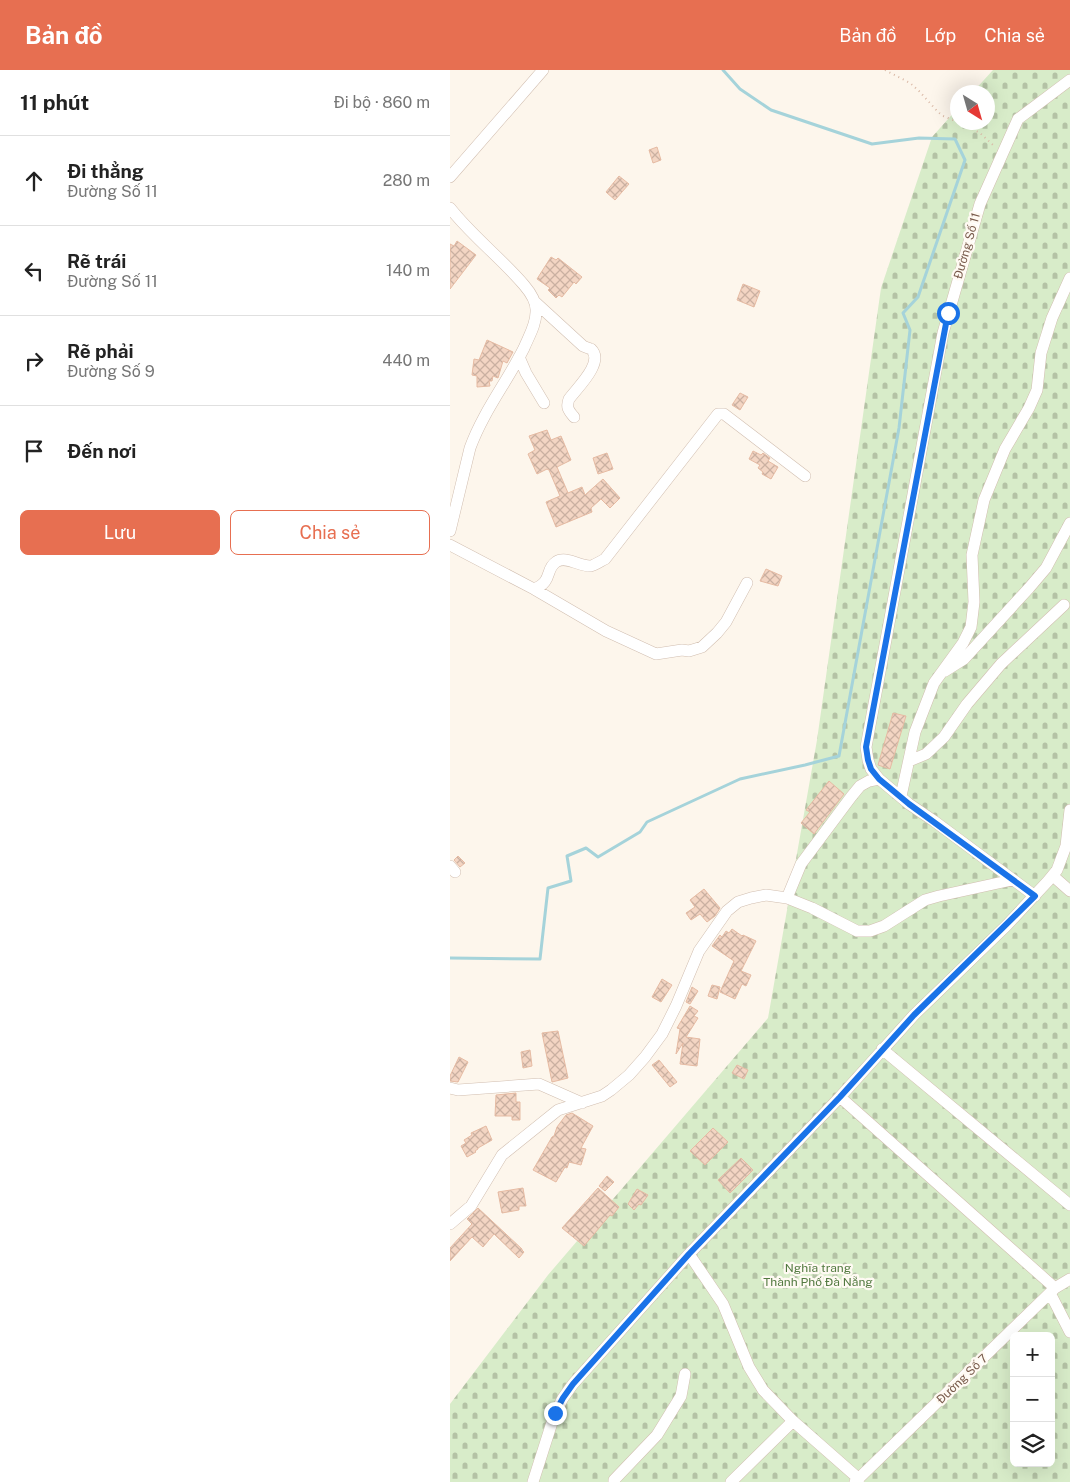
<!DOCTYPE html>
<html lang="vi">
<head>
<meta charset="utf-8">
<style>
  body { margin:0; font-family:"Public Sans",sans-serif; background:#f6f6f6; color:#222 }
  .controls { position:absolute; right:15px; bottom:15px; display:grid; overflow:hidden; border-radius:8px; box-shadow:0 5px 20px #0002 }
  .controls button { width:45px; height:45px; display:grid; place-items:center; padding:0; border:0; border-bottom:1px solid #e0e0e0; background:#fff; color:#222; font:25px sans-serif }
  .compass { position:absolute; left:500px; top:15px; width:45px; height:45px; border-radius:50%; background:#fff; box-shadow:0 5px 20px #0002; rotate:143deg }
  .stop { position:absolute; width:15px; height:15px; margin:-11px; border:4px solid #1a73e8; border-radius:50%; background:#fff }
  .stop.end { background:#1a73e8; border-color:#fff; box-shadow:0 1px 5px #0008 }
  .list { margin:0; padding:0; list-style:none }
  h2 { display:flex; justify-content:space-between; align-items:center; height:65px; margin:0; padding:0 20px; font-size:21px }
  h2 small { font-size:16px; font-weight:400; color:#767676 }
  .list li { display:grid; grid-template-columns:32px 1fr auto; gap:15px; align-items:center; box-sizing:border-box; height:90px; padding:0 20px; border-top:1px solid #e0e0e0 }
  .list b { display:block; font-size:19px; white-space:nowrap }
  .list p { margin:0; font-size:16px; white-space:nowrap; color:#767676 }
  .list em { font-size:16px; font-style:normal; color:#767676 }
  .actions { display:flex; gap:10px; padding:15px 20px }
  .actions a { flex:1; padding:11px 0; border:1px solid #e76f51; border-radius:8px; text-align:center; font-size:18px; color:#e76f51 }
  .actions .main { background:#e76f51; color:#fff }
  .icon { flex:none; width:28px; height:28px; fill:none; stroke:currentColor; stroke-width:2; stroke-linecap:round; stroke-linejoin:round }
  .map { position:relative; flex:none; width:620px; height:1412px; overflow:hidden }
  header { display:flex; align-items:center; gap:30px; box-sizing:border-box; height:70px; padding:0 25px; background:#e76f51; color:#fff }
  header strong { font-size:24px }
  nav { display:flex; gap:28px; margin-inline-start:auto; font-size:18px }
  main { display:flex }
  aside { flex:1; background:#fff }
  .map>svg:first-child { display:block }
  .cemetery { fill:url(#cemetery-stones); fill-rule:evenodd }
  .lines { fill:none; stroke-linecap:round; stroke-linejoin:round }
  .stream { stroke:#a5d3da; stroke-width:3 }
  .building { fill:url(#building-cross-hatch); stroke:#e6bba3 }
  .minor-casing { stroke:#d1beb0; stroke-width:12 }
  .path { stroke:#d9b8a5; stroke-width:2; stroke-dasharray:1 4; stroke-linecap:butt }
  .minor { stroke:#fff; stroke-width:11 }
  .route { stroke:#1a73e8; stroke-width:6 }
  .labels { text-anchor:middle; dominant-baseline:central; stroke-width:4.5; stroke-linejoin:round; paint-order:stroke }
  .street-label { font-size:12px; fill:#7a5c4d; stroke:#fffaf3 }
  .park-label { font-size:12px; fill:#537a41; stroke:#fffaf3 }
</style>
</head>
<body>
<header>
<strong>Bản đồ</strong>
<nav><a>Bản đồ</a><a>Lớp</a><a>Chia sẻ</a></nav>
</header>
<main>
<aside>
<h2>11 phút<small>Đi bộ · 860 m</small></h2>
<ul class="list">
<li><svg class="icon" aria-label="ahead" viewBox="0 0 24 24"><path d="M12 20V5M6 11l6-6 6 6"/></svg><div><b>Đi thẳng</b><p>Đường Số 11</p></div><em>280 m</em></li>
<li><svg class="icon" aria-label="left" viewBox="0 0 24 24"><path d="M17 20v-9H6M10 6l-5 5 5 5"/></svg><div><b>Rẽ trái</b><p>Đường Số 11</p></div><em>140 m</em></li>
<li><svg class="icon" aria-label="right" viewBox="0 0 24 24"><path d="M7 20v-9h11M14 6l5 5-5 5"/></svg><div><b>Rẽ phải</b><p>Đường Số 9</p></div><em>440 m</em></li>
<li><svg class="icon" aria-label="arrive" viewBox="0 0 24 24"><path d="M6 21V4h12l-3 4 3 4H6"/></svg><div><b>Đến nơi</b></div></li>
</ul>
<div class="actions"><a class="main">Lưu</a><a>Chia sẻ</a></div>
</aside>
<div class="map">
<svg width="620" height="1412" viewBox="0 0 620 1412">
  <defs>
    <pattern id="cemetery-stones" width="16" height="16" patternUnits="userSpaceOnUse" patternTransform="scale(1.25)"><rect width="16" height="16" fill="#d8ecc9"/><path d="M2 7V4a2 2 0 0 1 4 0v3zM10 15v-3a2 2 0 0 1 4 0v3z" fill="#b4c2a5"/></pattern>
    <pattern id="building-cross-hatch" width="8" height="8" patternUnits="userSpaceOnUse" patternTransform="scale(1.25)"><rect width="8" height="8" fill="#f3d5c3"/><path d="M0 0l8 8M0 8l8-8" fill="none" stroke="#cab0a1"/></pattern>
  </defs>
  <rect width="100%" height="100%" fill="#fdf6ec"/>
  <path class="cemetery" d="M543 0H620V1412H0V1334L98 1205 318 948 367 670 431 218 482 67 507 39 508 52H538V22H523ZM564 1266H601V1393H564Z"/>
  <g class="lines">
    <path class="stream" d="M0 888 90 889 98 818 121 811 117 786 136 778 148 787 190 762 197 752 290 709 355 695 389 686 449 358 460 260 453 243 468 227 515 90 505 69 469 68 422 74 321 40 290 19 273 0"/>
  </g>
  <path class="building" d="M207 77 211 90 203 93 199 80Z
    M169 106 179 114 165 130 156 122Z
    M7 171 26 185 0 219V174L4 176Z
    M101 187 106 190 108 188 132 207 126 214 124 212 112 227 109 225 106 228 98 220 100 218 87 209Z
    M293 214 310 221 304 237 287 230Z
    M37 270 63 282 57 293 53 291 48 308 43 306 42 311H39L40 316 27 317V306L22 305 24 289 29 290Z
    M290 323 298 327 290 340 282 335Z
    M97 360 101 370 111 366 121 390 107 397 118 423 132 417 135 425 153 409 170 428 160 438 151 429 141 438 142 442 106 457 96 432 110 426 99 400 97 399 87 404 78 384 85 380 79 366Z
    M303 381 311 385 313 383 320 388 318 391 328 397 321 409 312 404 313 402 308 398 310 395 299 389Z
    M157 383 163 399 148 404 143 388Z
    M316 499 332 506 328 516 310 511Z
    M443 643 456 646 440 699 428 695Z
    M379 711 394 724 364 764 351 753 360 742 356 740Z
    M8 786 15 793 10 797 4 790Z
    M254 819 270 838 265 846 257 852 250 844 241 850 236 843 245 837 240 830Z
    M282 859 292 866 293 865 306 871 291 901 301 905 296 916 292 914 285 929 270 922 284 891 262 876 270 865 272 867 276 861 279 863Z
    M212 909 222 915 211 932 202 927Z
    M262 915 270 917 267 929 258 926Z
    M242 917 248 921 240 934 236 932Z
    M240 936 248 941 244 946 248 948 236 967 250 969 247 996 230 994 233 973 226 984 230 959 227 958Z
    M108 961 118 1008 102 1012 92 963Z
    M80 980 82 996 73 998 71 982Z
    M9 987 18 992 8 1012 0 1011V1006Z
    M209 990 227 1012 220 1017 202 995Z
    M287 995 298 1000 294 1009 282 1003Z
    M66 1023V1032H70V1050H62V1046H45L46 1025Z
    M122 1043 143 1056 131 1078 136 1079 131 1095 119 1092 117 1098 115 1097 106 1112 83 1100 102 1067 104 1066 107 1057 116 1045Z
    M36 1056 42 1070 28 1078V1079L25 1081 26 1082 17 1087 11 1076 16 1073 14 1070 22 1065 21 1063Z
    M263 1058 278 1072 255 1095 240 1081Z
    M291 1088 303 1100 280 1123 268 1110Z
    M157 1106 164 1112 155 1121 149 1116Z
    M73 1118 76 1136H69V1140L52 1143 48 1122Z
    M148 1118 169 1137 162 1146 160 1145 134 1176 112 1158Z
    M187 1119 198 1125 191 1135 189 1134 184 1140 178 1134Z
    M28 1138 72 1179V1180L74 1182 69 1188 44 1164 33 1177 22 1167 0 1191V1178L22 1154 17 1149Z"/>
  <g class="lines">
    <g class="minor-casing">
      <path id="minor" d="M0 107 93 0
        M0 138C22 166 51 188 74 215 80 222 87 232 86 242 86 255 79 266 74 278 57 312 33 342 20 378L0 461
        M85 232 133 276C133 276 140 279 141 279 155 292 127 318 119 329 116 337 118 340 124 347
        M69 287 76 303 94 333
        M0 475 84 519 156 561 206 584 232 580 239 581 252 577 267 563 276 552 297 513
        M84 519C103 512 95 499 106 492 116 485 130 497 141 496 145 495 151 491 155 489L268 344H274L355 406
        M495 601 514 589 579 518 596 498 620 453
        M459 691 476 684 494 667 517 634 551 594 614 535
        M451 726 465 662 484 613 513 573 521 557 524 532 522 485 534 430 555 379 579 338 587 320 591 283 602 248 620 208
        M0 796 5 802
        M603 806 620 821
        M585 826 484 751 459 734 429 709 421 699 418 690 416 677 493 263 530 134 568 49 620 10
        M337 828 351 794 401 727 410 716 419 711 429 709
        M432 979 620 1135
        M0 1018 8 1020 89 1014 132 1033
        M390 1027 605 1218
        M0 1154 21 1136 52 1085 108 1040 152 1026 161 1020 179 1005 195 987 212 964 226 936 249 881 277 841 288 832 301 828 316 825 337 828 362 838 407 861H420L434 856 475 830 489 826 562 810
        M239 1184 273 1234 299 1297 313 1320 343 1351 409 1409
        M600 1223 620 1262
        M83 1412 105 1343 113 1328 123 1314 239 1184 390 1027 464 945 557 855 598 811 607 800 616 776 620 740
        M164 1412V1410L207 1365 231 1326 235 1304
        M281 1412 343 1351
        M405 1412 605 1218 620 1209"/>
    </g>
    <path class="path" d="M435 0 460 13 469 21 488 42 493 46 508 52
      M509 52 530 63 543 75"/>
    <use href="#minor" class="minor"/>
  </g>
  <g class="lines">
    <path class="route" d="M105 1343 113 1328 123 1314 239 1184 390 1027 464 945 585 826 459 734 429 709 421 699 418 690 416 677 498 243"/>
  </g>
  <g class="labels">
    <g class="street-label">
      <text transform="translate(517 176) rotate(-74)">Đường Số 11</text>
      <text transform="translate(512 1309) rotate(-44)">Đường Số 7</text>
    </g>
    <g class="park-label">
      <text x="368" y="1198">Nghĩa trang<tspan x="368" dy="14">Thành Phố Đà Nẵng</tspan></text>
    </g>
  </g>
</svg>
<div class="controls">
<button>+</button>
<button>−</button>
<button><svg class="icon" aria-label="layers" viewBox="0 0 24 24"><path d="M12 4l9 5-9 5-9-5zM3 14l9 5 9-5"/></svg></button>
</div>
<svg class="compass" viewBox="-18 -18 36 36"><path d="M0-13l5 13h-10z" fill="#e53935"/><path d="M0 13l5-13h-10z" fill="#767676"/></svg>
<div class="stop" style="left:498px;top:243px"></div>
<div class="stop end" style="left:105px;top:1343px"></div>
</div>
</main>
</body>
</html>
